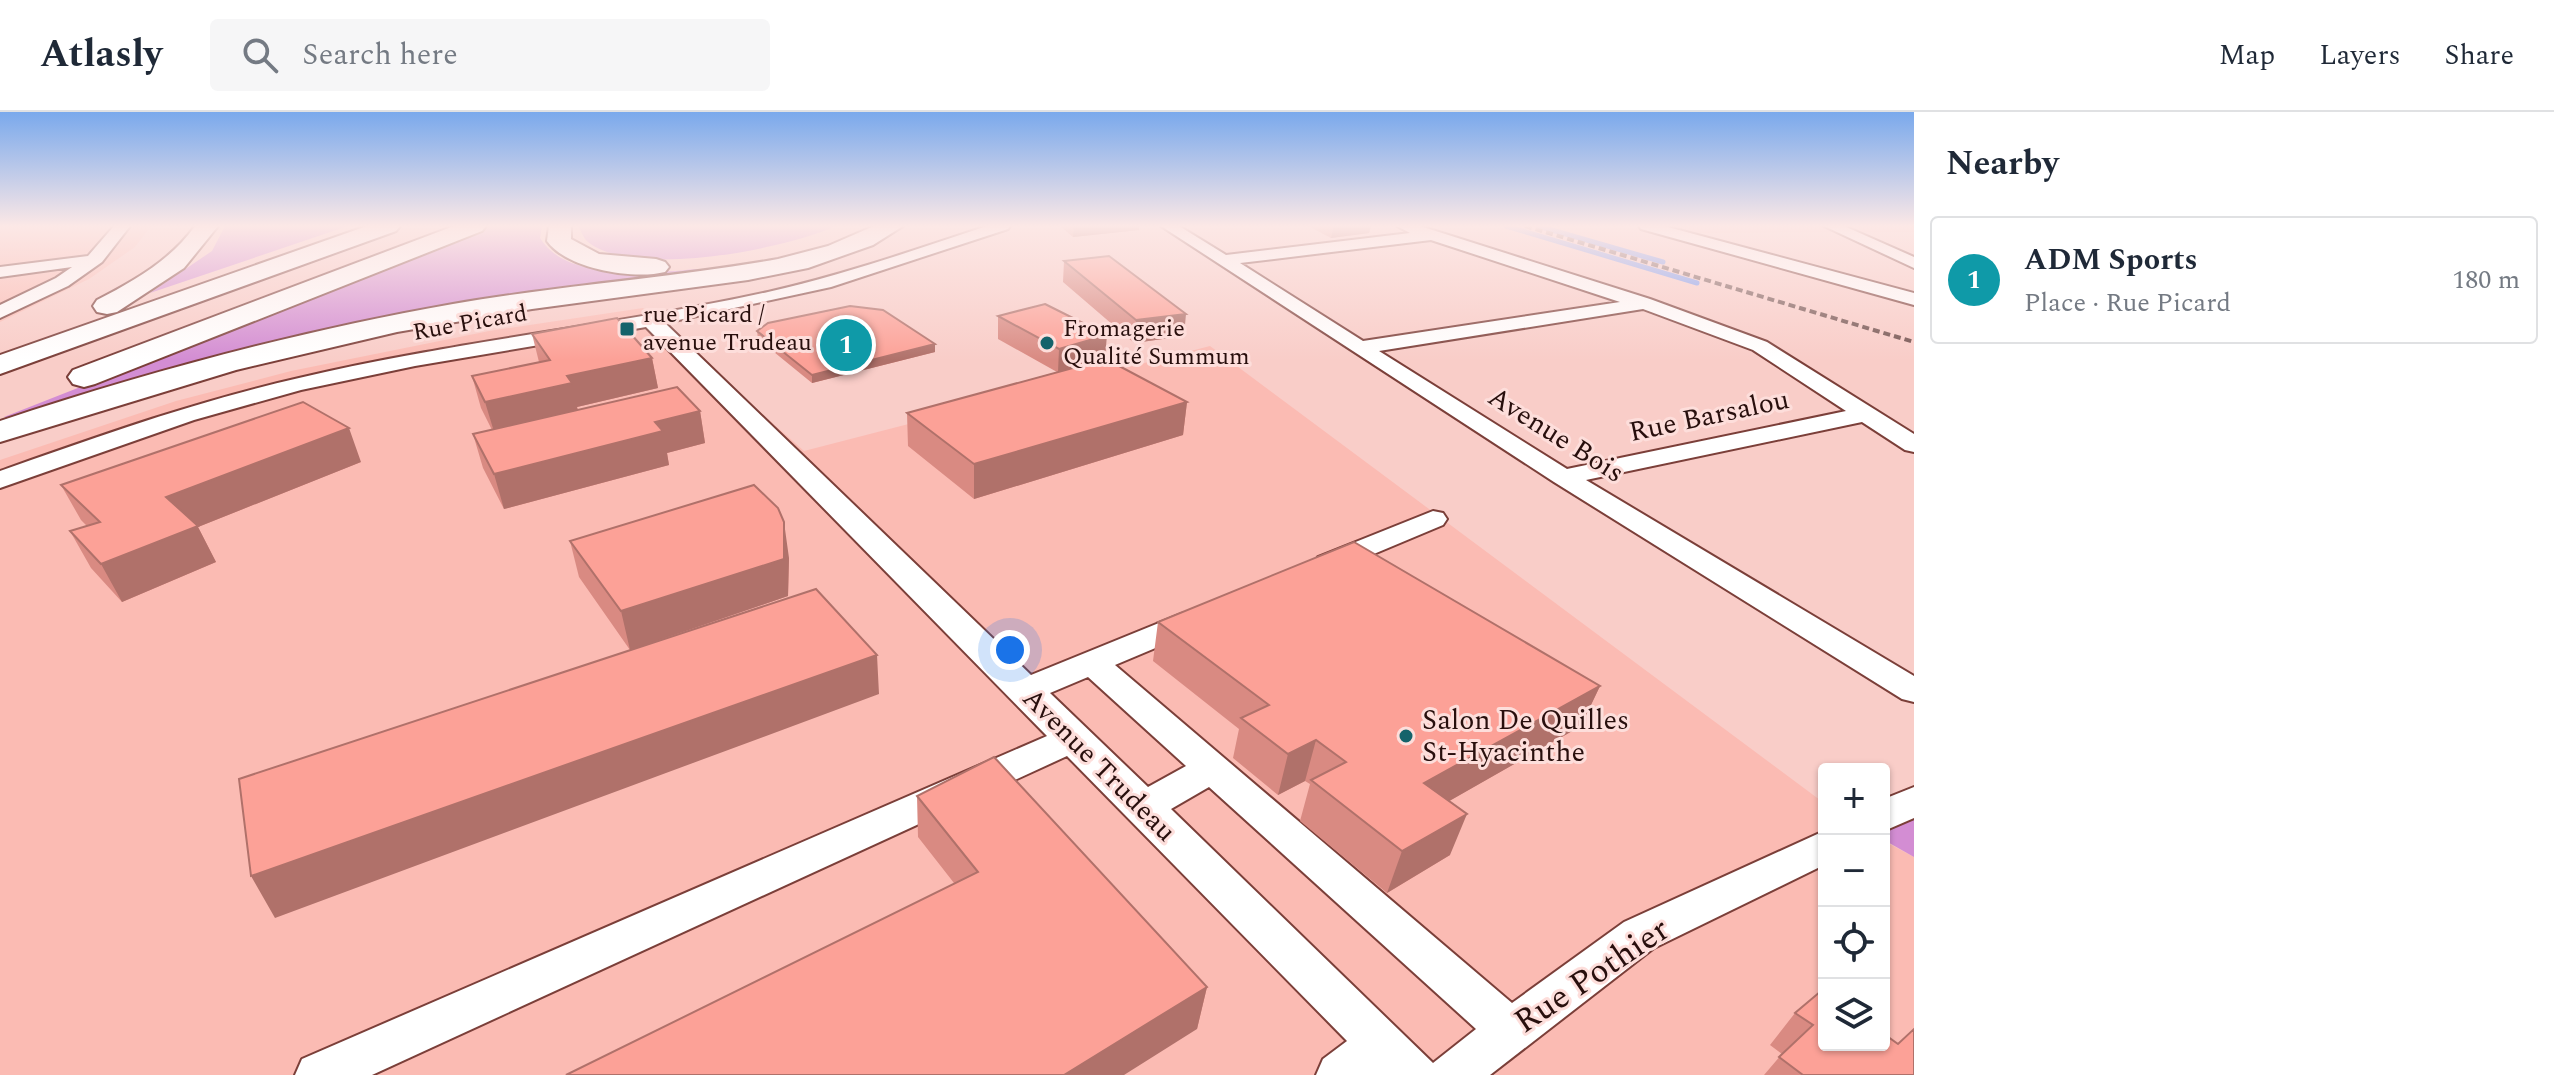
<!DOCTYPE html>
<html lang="en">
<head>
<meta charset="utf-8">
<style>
  body { margin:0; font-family:Spectral,serif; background:#f6f6f7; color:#1f2937 }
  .controls { position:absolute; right:24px; bottom:24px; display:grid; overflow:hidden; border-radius:8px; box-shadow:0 2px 6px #0004 }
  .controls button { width:72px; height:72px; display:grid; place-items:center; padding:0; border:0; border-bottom:2px solid #e0e1e3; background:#fff; color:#1f2937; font:40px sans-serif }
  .you { position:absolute; left:1010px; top:538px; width:28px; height:28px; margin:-20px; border:6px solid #fff; border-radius:50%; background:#1a73e8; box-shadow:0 0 0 12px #1a73e833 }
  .badge { display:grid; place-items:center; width:52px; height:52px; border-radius:50%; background:#2563eb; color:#fff; font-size:26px; font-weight:700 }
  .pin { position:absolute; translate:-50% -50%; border:4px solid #fff; box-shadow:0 2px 8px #0006 }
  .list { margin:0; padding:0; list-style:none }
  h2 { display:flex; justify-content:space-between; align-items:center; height:104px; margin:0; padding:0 32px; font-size:34px }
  h2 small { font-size:26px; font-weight:400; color:#747a83 }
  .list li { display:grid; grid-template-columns:52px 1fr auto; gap:24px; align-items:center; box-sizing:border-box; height:128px; margin:0 16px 16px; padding:0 16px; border:2px solid #e0e1e3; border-radius:8px }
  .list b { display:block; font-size:30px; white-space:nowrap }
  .list p { margin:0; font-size:26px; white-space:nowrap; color:#747a83 }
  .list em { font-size:26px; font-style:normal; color:#747a83 }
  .icon { flex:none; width:44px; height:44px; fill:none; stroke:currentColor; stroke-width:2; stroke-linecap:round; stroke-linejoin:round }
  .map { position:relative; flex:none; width:1914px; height:963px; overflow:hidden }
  header { display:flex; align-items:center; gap:48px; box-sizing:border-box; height:112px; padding:0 40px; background:#fff; border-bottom:2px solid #e0e1e3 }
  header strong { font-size:38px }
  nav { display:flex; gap:44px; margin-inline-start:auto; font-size:28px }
  .search { width:560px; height:72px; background:#f6f6f7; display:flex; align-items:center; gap:20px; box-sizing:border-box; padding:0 28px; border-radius:8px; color:#747a83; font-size:30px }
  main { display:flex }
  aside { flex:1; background:#fff }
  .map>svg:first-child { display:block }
  .built { fill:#fbbbb3 }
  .green { fill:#d38dd3 }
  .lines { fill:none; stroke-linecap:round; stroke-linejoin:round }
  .stream { stroke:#7599f3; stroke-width:5 }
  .minor-casing { stroke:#7b3f39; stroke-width:4 }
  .highway-casing { stroke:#7b3f39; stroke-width:4 }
  .minor { fill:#fff; fill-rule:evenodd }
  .highway { fill:#fff; fill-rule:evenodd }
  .rail { stroke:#735350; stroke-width:4; stroke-dasharray:7 4; stroke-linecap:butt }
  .wall { fill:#d98a82 }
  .shaded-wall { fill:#b0716a }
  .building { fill:#fca197; stroke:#b0716a; stroke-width:2 }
  .poi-dot { fill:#15636b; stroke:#fddedb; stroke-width:3 }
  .labels { text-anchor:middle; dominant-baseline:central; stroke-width:6; stroke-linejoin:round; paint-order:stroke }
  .far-poi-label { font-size:24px; fill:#280f0d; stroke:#fddedb; text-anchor:start }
  .far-street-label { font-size:24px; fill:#280f0d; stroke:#fddedb }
  .street-label { font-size:28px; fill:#280f0d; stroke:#fddedb }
  .poi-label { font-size:28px; fill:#280f0d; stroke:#fddedb; text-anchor:start }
  .near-street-label { font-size:34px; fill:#280f0d; stroke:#fddedb }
</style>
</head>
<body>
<header>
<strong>Atlasly</strong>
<div class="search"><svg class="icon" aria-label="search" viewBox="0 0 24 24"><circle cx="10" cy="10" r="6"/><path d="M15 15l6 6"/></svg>Search here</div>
<nav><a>Map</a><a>Layers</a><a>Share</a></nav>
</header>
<main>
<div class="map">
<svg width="1914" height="963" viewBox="0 0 1914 963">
  <rect width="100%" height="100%" fill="#f9cdc8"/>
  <path class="built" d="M0 114H151L135 135 89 167 0 210Z
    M1648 114H1914V120L1676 121Z
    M643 196 804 339 1210 234 1824 691V933H1884V729L1914 745V963H0V348L176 289 291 259 489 219Z"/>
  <path class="green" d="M225 114H348L150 181 212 139Z
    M490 114H542L540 126C564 166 633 160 676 159 688 158 702 155 713 159L570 175 408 202 23 309 4 305Z
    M578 114H836C785 137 635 167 588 130 583 126 581 118 578 114Z
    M1914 682V745L1884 728V695Z"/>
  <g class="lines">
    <path class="stream" d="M1506 114 1697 171
      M1538 114 1663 150"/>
    <g class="minor-casing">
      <path id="minor" d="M114 114H130L102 150 68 174 0 206V193L56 166 72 155 0 165V155L88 144Z
        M987 114H1010L1008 117 831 175 665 211 1031 563 1181 502 1192 500 1203 502 1208 509 1203 516 1115 553 1512 891 1624 810 1824 719V753L1654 836 1490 963H1316L1323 947 1347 929 1067 644 372 963H295L302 947 1047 624 646 215 415 254 301 278 194 308 0 376V359C99 324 197 289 299 266 455 229 613 214 768 180 843 163 915 138 987 114ZM1088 565 1186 654 1148 675 1050 581ZM1209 675 1476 917 1433 951 1171 697Z
        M1161 114H1179L1226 143 1410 121 1397 114H1420L1650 187 1767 230 1914 322V340L1905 338 1862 310 1586 368 1914 564V590L1902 587 1554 370ZM1431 128 1620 190 1363 229 1240 151ZM1643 197 1753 238 1846 299 1567 357 1379 239Z
        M1639 114H1664L1914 181V193L1641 117Z
        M1824 114H1844L1914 145V156Z
        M1433 399 1443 401 1447 407 1443 413 1338 457 1328 460 1318 457 1314 451 1318 445Z
        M1914 675V706L1884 719V687Z"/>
    </g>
    <g class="highway-casing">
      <path id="highway" d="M195 114H218L184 156 117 200 107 202 97 200 93 194 97 188C134 169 171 148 195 114Z
        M367 114H400L396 119 0 262V243Z
        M454 114H486L482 119 95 272 84 275 73 272 68 265 73 258Z
        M549 114H571V127L599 142 656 147 665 150 669 155 665 160C633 168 567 157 547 129Z
        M874 114H903L873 133 808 156 748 168 532 197 397 220 236 258 0 330V309C148 260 299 219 453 192 561 173 671 166 778 147L828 134Z"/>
    </g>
    <use href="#minor" class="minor"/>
    <use href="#highway" class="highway"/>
    <path class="rail" d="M1525 114 1914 230"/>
  </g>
  <path class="wall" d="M1061 114H1139V118L1073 125 1061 115Z
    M1308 114H1371L1369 121 1331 126Z
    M1064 149 1184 224 1134 231 1063 170Z
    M998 204 1105 246 1069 257 1187 290 1183 323 974 387 908 334 907 301 1057 260 998 227Z
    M757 219 935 240 812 271 758 227Z
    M532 222 652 246 658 276 577 295 578 298 700 299 705 331 667 341 669 353 504 397 483 356 473 322 492 318 481 296 472 264 539 250Z
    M361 350 198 415 216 450 122 490 91 456 70 419 87 414 81 408 61 373Z
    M570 429 789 446 788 484 630 538 579 465Z
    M1158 510 1600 574 1581 614 1449 689 1450 743 1387 781 1300 709 1310 672 1305 669 1278 683 1233 646 1239 617 1153 549Z
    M917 684 1207 875 1197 917 954 771 918 725Z
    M1795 901 1898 932 1914 963H1764L1782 942 1770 933Z"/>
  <path class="shaded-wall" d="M1074 114H1139V118L1073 125Z
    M1334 114H1371L1369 121 1331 126Z
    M1186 202 1184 224 1134 231 1136 208Z
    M1107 223 1105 246 1058 260 1059 237Z
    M935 232V240L812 271V263Z
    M652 246 658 276 577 295 579 303 495 323 485 290 567 264Z
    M1187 290 1183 323 974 387V352Z
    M700 299 705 331 667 341 669 353 504 397 494 362 655 310Z
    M349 316 361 350 198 415 216 450 122 490 101 452 166 385Z
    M784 410 789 446 788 484 630 538 621 499Z
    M877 543 879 582 275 806 251 764Z
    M1600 574 1581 614 1409 712 1424 671Z
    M1316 628 1305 669 1278 683 1288 642Z
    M1467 702 1450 743 1387 781 1402 739Z
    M1207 875 1197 917 1124 963H1064Z"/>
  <path class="building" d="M1109 144 1186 202 1136 208 1064 149Z
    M1045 192 1107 223 1059 237 998 204Z
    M850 194 883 198 935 232 812 263 757 219 768 211Z
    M617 206 652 246 567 264 572 271 485 290 472 264 550 248 532 222Z
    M1106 247 1187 290 974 352 907 301Z
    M677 275 700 299 655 310 663 319 494 362 473 322Z
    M303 290 349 316 166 385 198 414 101 452 70 419 100 410 61 373Z
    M754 373 778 396 784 410V447L621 499 570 429Z
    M1354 430 1600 574 1424 671 1467 702 1402 739 1311 668 1346 650 1316 628 1288 642 1241 606 1269 593 1158 510Z
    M816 477 877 543 251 764 239 667Z
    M994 645 1207 875 1064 963H566L978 760 917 684Z
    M1821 879 1824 882V933H1884V922L1898 932 1914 917V963H1803L1779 945 1813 913 1795 901Z"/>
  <linearGradient id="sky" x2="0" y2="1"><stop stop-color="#7aa9ec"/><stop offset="0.46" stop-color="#fce8e6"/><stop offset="1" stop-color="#fce8e6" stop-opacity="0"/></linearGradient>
  <rect width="1914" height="248" fill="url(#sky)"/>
  <g class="poi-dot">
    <rect x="619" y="209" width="16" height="16" rx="4"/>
    <circle cx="1047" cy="231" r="8"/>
    <circle cx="1406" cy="624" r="8"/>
  </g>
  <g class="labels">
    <g class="far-poi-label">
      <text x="643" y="203">rue Picard /<tspan x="643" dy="28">avenue Trudeau</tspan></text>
      <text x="1063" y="217">Fromagerie<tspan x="1063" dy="28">Qualité Summum</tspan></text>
    </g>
    <g class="far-street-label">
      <text transform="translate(470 211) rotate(-10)">Rue Picard</text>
    </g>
    <g class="street-label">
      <text transform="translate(1709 304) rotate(-12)">Rue Barsalou</text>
      <text transform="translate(1556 323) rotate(32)">Avenue Bois</text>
      <text transform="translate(1099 653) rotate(45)">Avenue Trudeau</text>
    </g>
    <g class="poi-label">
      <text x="1422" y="608">Salon De Quilles<tspan x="1422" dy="32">St-Hyacinthe</tspan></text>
    </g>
    <g class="near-street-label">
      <text transform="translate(1592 864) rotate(-34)">Rue Pothier</text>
    </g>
  </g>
</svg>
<div class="controls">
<button>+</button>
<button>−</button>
<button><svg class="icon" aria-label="locate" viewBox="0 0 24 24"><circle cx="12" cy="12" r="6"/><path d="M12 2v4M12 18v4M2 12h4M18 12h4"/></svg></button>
<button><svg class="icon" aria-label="layers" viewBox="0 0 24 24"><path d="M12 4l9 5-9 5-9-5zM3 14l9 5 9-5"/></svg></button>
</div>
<div class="you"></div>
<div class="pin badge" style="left:846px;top:233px;background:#0f9aa8">1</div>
</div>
<aside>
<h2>Nearby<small></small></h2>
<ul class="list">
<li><span class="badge" style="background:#0f9aa8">1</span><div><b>ADM Sports</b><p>Place · Rue Picard</p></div><em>180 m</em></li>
</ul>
</aside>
</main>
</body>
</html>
